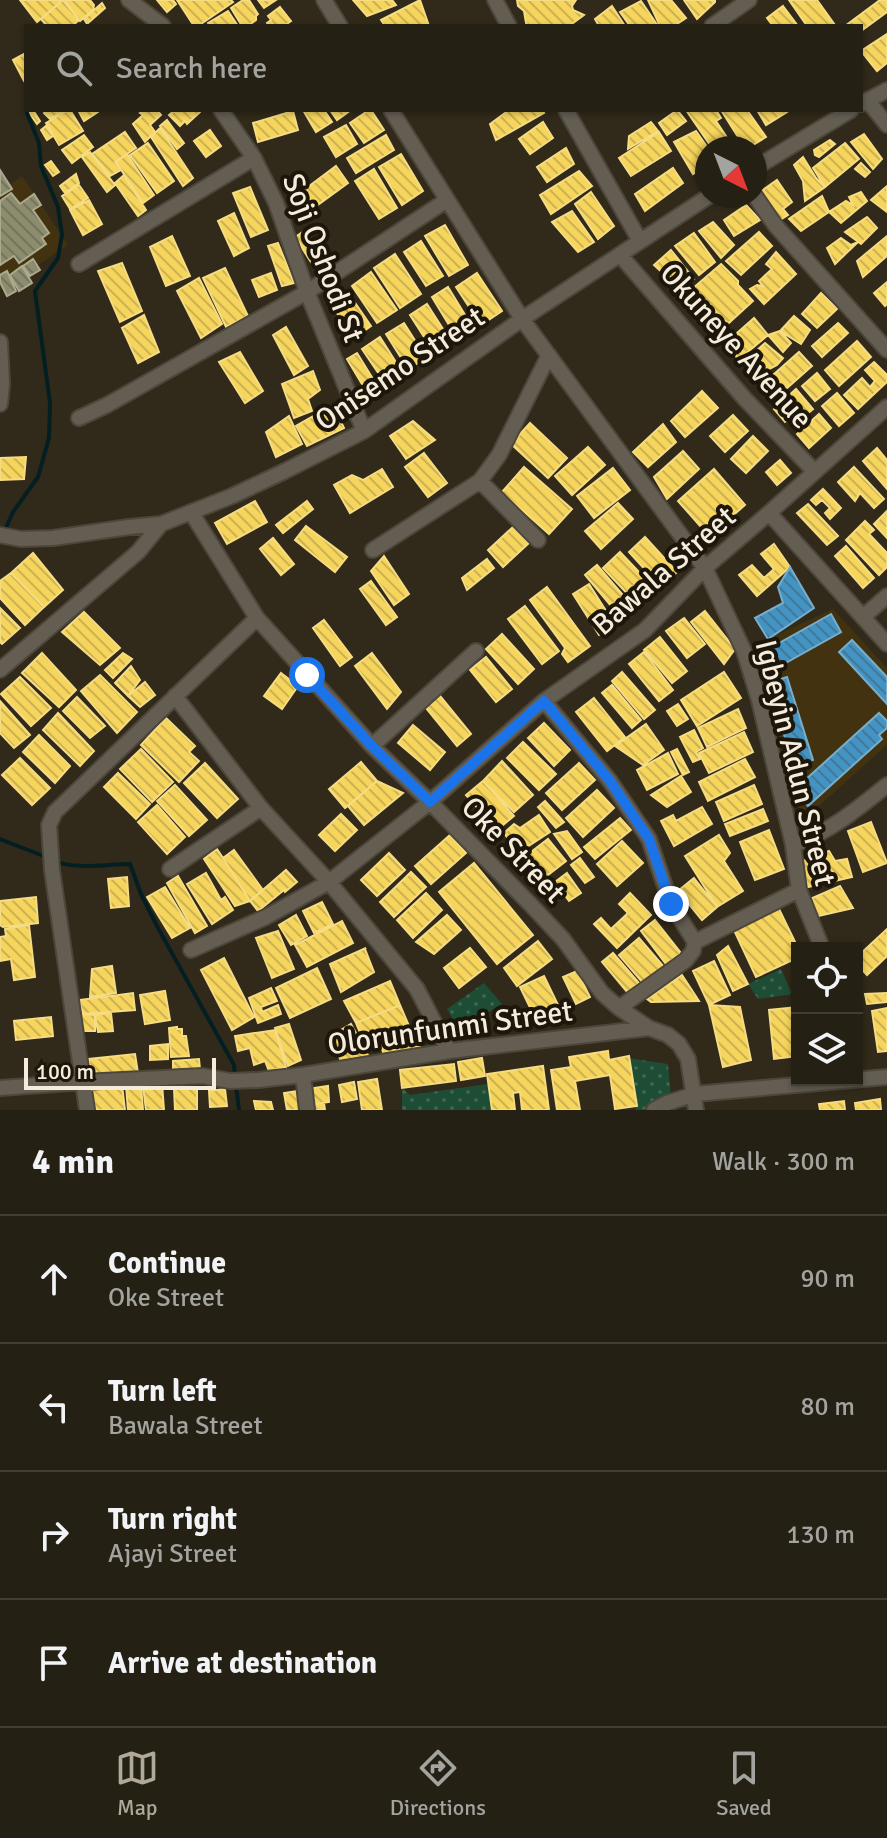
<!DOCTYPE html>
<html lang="en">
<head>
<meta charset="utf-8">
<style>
  body { margin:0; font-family:Signika,sans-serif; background:#2d281d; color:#f1f3f6 }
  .controls { position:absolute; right:24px; bottom:24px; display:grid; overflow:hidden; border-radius:0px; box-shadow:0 2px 6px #0004 }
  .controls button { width:72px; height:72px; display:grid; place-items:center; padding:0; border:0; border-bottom:2px solid #423e34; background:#252014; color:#f1f3f6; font:40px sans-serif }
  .compass { position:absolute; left:695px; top:136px; width:72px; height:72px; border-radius:50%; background:#252014; box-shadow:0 2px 6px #0004; rotate:138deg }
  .scale { position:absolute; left:24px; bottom:20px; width:192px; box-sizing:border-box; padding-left:8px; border:4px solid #f5ecdc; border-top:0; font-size:22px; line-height:28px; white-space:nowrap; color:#f5ecdc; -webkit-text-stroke:6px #1d160a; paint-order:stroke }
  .stop { position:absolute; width:24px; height:24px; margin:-18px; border:6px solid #1a73e8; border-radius:50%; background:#fff }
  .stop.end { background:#1a73e8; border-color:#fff; box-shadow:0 2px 8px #0008 }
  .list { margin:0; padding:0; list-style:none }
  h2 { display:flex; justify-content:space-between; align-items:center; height:104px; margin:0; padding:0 32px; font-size:34px }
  h2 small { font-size:26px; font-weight:400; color:#a3a3a0 }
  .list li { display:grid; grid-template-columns:52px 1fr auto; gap:24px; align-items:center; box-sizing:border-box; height:128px; padding:0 32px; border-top:2px solid #423e34 }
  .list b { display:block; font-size:30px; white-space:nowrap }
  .list p { margin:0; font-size:26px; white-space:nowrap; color:#a3a3a0 }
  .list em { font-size:26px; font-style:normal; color:#a3a3a0 }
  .icon { flex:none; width:44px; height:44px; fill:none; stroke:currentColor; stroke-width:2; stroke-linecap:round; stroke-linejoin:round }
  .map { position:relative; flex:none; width:887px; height:1110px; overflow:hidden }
  .search { position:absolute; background:#252014; box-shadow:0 2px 6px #0004; left:24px; right:24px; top:24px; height:88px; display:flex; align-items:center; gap:20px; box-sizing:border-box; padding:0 28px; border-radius:0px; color:#a3a3a0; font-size:30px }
  .sheet { height:616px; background:#252014 }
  nav { display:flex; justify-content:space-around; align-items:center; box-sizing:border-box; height:112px; border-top:2px solid #423e34; background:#252014; font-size:22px; color:#a3a3a0 }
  nav a { display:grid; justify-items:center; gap:4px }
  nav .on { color:#b0a898 }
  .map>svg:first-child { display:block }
  .built { fill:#423210 }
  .park { fill:url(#park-dots) }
  .homes { fill:url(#homes-back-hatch); stroke:#f6dc82; stroke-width:2 }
  .schools { fill:url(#schools-back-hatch); stroke:#78aeca; stroke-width:2 }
  .industry { fill:url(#industry-back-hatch); stroke:#aca98f; stroke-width:2 }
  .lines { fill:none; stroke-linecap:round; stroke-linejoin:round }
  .stream { stroke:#041f22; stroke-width:4 }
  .minor-casing { stroke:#4d463a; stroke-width:18 }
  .minor { stroke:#635d52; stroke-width:14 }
  .route { stroke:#1a73e8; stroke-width:10 }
  .labels { text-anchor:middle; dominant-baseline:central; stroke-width:8; stroke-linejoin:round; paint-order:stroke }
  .street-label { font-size:30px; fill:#f5ecdc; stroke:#1d160a }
</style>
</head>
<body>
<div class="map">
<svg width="887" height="1110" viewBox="0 0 887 1110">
  <defs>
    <pattern id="park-dots" width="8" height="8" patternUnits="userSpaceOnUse" patternTransform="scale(2)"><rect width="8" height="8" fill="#1e4d35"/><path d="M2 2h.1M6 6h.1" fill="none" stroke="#3f6752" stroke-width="1.8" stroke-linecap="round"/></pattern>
    <pattern id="homes-back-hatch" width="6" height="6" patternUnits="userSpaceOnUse" patternTransform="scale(2)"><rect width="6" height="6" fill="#f6d55c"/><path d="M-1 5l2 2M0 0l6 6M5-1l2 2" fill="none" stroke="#cbb256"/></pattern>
    <pattern id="schools-back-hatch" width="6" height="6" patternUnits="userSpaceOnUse" patternTransform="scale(2)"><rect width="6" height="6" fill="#4393c3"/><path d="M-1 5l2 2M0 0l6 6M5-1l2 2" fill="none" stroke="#457896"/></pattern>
    <pattern id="industry-back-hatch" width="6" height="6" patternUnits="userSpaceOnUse" patternTransform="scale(2)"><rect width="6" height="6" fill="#8c8c6e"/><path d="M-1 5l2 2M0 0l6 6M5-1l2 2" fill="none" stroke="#75745f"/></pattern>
  </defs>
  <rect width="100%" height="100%" fill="#312a1a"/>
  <path class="built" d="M22 176 68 245 0 290V191Z
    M833 609 887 668V745L802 821 766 689 753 655 768 639Z"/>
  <path class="park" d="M781 969 792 994 758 999 748 984Z
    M484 983 502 1004 459 1030 447 1009Z
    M621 1057 668 1064 671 1098 643 1110H636Z
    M488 1084 493 1110H402V1088L410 1095Z"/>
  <path class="homes" d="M20 0H63L37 22Z
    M63 0 76 16 78 21 72 26H47L41 19Z
    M66 0H90L94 5 93 10 80 21 65 1Z
    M157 0H173L176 4 167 12Z
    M177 0H231L233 2 198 26H194Z
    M243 0H249L258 14 256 16V20L248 26H242L231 8Z
    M258 0H276L264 8Z
    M353 0H392L396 5 367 16Z
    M420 0 429 26H385L381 20Z
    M517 0H576L572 6 573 10 584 15 569 26H529L526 23 524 11 518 6Z
    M648 0H671L686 18 674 26H660Z
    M684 0H715V2L697 19Z
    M789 0H817L835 25 807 26Z
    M880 0H887V12L861 31V26H845Z
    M641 1 658 26H630L620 12Z
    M102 3 105 8 87 24 84 19Z
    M612 6 625 26H599L595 19Z
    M783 6 798 26H773L767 18Z
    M280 7 291 21 284 26H269L267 23 271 20 268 16Z
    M228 11 238 26H210L208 23Z
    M887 34V63L877 71 861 51Z
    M24 54 26 59V80L24 81 13 60Z
    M33 110 40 121 37 124 28 111Z
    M48 110H65L50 119 44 113Z
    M68 110H70L83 131 59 145 46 123Z
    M78 110H97L98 112 84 121Z
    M145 110 154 112 157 110 161 115 150 125 155 132 145 142 133 124 143 115 140 113Z
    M175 110H199L200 112 187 124 185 121 180 126 169 115Z
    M303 110H324L332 122 316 132Z
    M330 110H351L337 120Z
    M369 110H371L384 130 364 143 350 123Z
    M509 110H542L544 113 496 140 490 124Z
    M677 110 686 121 667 135 659 123Z
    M686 110H716L721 118 716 121 734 148H712Z
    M721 110H747L766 137 748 148H745Z
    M757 110H785L787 112 766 125Z
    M293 111 298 130 258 142 253 123Z
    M167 120 184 143 177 149 160 126Z
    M543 122 553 138 530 154 519 139Z
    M651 122 658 131 628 149 629 136Z
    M346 125 357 144 336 157 324 137Z
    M46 126 53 136 47 140 41 130Z
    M160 128 193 178 183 186 151 137Z
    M210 130 221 146 206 157 194 141Z
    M696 131 708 148 707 164 693 174 674 142Z
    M125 132 136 148 115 162 121 170 110 176 92 154Z
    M659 132 671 151 631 176 619 158Z
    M864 134 882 159 873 169 851 142Z
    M84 135 93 147 72 163 62 150Z
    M386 135 394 150 356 173 347 158Z
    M830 140 835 144 819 157 815 155 814 150Z
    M148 143 174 181 157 193 130 155Z
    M845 143 859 159 825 187 813 168Z
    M566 148 574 164 547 182 537 167Z
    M90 152 115 185 107 192 82 157Z
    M127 154 154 195 143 203 116 162Z
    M401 154 423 191 402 205 379 167Z
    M803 157 816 178 825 187 805 201 803 181 794 165Z
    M51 161 59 172 53 176 45 165Z
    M861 163 870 172 865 177 855 169Z
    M336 166 348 183 308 212 296 196Z
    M673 168 683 183 645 211 635 194Z
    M374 169 397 208 379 219 355 181Z
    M579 171 592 186 551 214 540 195Z
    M76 174 79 183 65 193 60 186Z
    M124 175 146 210 138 216 115 183Z
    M777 180 792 202 783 209 788 215 780 220 760 192Z
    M79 185 88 198 70 209 62 196Z
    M887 186V212L871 200Z
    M250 187 268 230 251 237 233 193Z
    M591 192 614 226 598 239 575 204Z
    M861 192 867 201 841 223 829 212 846 201 853 205 849 197Z
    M822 196 829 212 801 231 789 219Z
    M89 200 102 224 83 235 70 210Z
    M746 205 760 220 734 236 724 220Z
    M572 211 594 242 578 252 552 222Z
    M234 213 249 248 234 256 218 221Z
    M867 217 877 228 861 244 845 232Z
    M713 222 734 245 721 258 699 231Z
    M445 225 468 265 449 276 425 236Z
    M306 230 327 264 316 270 295 237Z
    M759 232 772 246 741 275 726 261Z
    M694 233 715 262 699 275 675 246Z
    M172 236 190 276 166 286 150 247Z
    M887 236V256L863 277 857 261Z
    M841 238 851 245 858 242 835 264 827 248Z
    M421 241 443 276 426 286 404 252Z
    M278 243 294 283 282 286 268 246Z
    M671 250 694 279 681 290 654 265Z
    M776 252 796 274 764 304 750 289 757 285 763 286 759 281 772 269 766 264Z
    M395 254 421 294 400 308 374 268Z
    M122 263 142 311 120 322 98 271Z
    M721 264 738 281V285L753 301 720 331 685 295Z
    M225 268 248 316 226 327 203 278Z
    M371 272 397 310 377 323 352 286Z
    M271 273 277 290 259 297 252 280Z
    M477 273 502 311 481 325 456 287Z
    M199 278 222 324 201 338 177 291Z
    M887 282V304L885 306 874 293Z
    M448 287 473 328 457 338 432 297Z
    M347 291 371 326 354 338 330 303Z
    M821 293 837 309 817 328 802 314Z
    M427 304 452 343 435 354 410 315Z
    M144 315 159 352 138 363 122 328Z
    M794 316 810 330 801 344 780 331Z
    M754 318 768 335 738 360 728 341Z
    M404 323 426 358 408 369 386 334Z
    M838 323 848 333 822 357 812 346Z
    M286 327 308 366 294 375 273 335Z
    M780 331 791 343 783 352 768 335Z
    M380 337 404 375 387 386 362 349Z
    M857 341 871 357 839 386 825 370Z
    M765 343 783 358 777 365 760 374 751 364 743 363Z
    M240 352 263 391 245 403 219 362Z
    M799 352 812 366 778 396 765 382Z
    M357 353 378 387 368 394 347 359Z
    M874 362 887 375V382L858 409 844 395 862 378 870 387 875 381 865 370Z
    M313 371 320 390 308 399 312 411 294 418 282 384Z
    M817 373 830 389 815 401 802 386Z
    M796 389 813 409 802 418 785 399Z
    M702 391 718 408 685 437 671 421Z
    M837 393 854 413 839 426 822 406Z
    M782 402 793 416 785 422 774 409Z
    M333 405 344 428 307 446 296 426Z
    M819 414 831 428 809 448 797 434Z
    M733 415 748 431 725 452 710 436Z
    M289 416 302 444 276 457 266 432Z
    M413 421 435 440 406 459 390 436Z
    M530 423 567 458 548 478 511 444Z
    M663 424 676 442 648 467 633 452Z
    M753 436 768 451 746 473 731 459Z
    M588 447 605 465 572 495 555 476Z
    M877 448 887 460V489L863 461Z
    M683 451 699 469 667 499 654 477Z
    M424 453 447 483 428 497 405 467Z
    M26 457 24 479 0 480V458Z
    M780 460 791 473 777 485 766 472Z
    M524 467 572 509 549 534 502 492Z
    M854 467 884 499 874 508 860 493 855 501 838 482Z
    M613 468 630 490 594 518 577 496Z
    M382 469 393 487 350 513 334 485 352 475 363 480Z
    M714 469 745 505 709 536 678 501Z
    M823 489 841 508 830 519 825 513 830 508 822 500 816 505 811 500Z
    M255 501 267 522 227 544 215 523Z
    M307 501 313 509 283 533 276 525Z
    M618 503 633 519 601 549 585 531Z
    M808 504 838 536 827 545 797 513Z
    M887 511V538L874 524Z
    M865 521 874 530 869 534 887 553V567L879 575 846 540Z
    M306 526 347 557 335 572 295 540Z
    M514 526 529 543 503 567 488 550Z
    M645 537 677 572 661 587 629 552Z
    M273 538 294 564 281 575 260 549Z
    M774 544 790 567 757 596 739 575 752 565 764 578 774 569 761 554Z
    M846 546 874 578 863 588 835 556Z
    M620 552 656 590 639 606 603 568Z
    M33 553 63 590 44 607 11 573Z
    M384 556 409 594 394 605 371 571Z
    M487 559 494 568 467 590 462 578Z
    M597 565 634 608 622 619 585 575Z
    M11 573 44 607 25 625 0 598V581Z
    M371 581 397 617 386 625 360 589Z
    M589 584 615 625 599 635 573 594Z
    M547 587 590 646 568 662 562 654 565 648 530 600Z
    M525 606 559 651 542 664 508 619Z
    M0 608 20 628 2 644 0 642Z
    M705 611 735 649 724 664 691 622Z
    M84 612 120 648 100 665 62 632Z
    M684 618 705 644 687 658 666 631Z
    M324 620 352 657 340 666 313 628Z
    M502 634 534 669 518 684 486 649Z
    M660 637 687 671 672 683 644 650Z
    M644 652 673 690 659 701 629 664Z
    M42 653 76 690 59 707 22 673Z
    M123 653 132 659 113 678 105 670Z
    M372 653 401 692 387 709 355 666Z
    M486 657 512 689 496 702 470 670Z
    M131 666 140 680 128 696 115 683Z
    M622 672 655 710 644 719 612 681Z
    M724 672 741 698 697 726 681 700Z
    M281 673 298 686 282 709 264 696Z
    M100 675 137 712 117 733 81 691Z
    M20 677 51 708 31 726 1 694Z
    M145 682 155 695 140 707 128 696Z
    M612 685 641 720 632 728 602 693Z
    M436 691 471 734 457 746 422 703Z
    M77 697 105 726 90 738 63 711Z
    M594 698 625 737 607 751 576 712Z
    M0 701 30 735 14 748 0 733Z
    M678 704 688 719 677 726 667 711Z
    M738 709 746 728 707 747 698 728Z
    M58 713 94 751 80 766 43 730Z
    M166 718 195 746 189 752 199 761 179 782 141 745Z
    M544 723 570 750 554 766 528 738Z
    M646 724 664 750 643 765 615 746Z
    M413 725 445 752 430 770 398 743Z
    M694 730 703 748 696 752 700 759 693 762 680 737Z
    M744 732 753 752 709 773 699 753Z
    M39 735 70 766 55 783 23 752Z
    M523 742 556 774 539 790 507 758Z
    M141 749 173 782 152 802 120 769Z
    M677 749 689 772 683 775 671 752Z
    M668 753 678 774 647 790 637 770Z
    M20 758 50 788 32 805 2 775Z
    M745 759 755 777 708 801 699 782Z
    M502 761 533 795 514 812 483 781Z
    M361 762 377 781 345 808 329 789Z
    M205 763 238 799 217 818 184 783Z
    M579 763 595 780 562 810 546 793Z
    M118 773 150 804 136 819 104 787Z
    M681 776 691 792 667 807 651 795Z
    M377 781 403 793 364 825 348 806Z
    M483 781 514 816 497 830 466 795Z
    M175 785 207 820 189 836 157 801Z
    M754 785 762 804 724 821 716 802Z
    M597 790 614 808 583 837 566 818Z
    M545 801 564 822 556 828 538 807Z
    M157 805 185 837 167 854 138 822Z
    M702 807 712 824 674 846 661 821 673 815 676 821Z
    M763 809 768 821 730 836 725 824Z
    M341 814 357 830 335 851 319 835Z
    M539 815 550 832 518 853 504 833 514 824 520 828Z
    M620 818 631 830 595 859 584 847Z
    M871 822 887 863 863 872 848 831Z
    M769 830 784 869 755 880 740 842Z
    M567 831 582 852 572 859 554 834Z
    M450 835 466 853 431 884 415 866Z
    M719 835 730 853 724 861 743 891 717 907 685 856Z
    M548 839 566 861 544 878 526 856Z
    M622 841 643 863 617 886 597 864Z
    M217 849 223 858 250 901 235 906 204 859Z
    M234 850 263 890 250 901 223 858Z
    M829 851 835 861 847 859 852 877 808 887 800 862Z
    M389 853 405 870 377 896 361 880Z
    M580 858 594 877 585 883 571 865Z
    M474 863 533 935 497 964 439 892Z
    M286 870 297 882 285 892 284 890 258 911 250 901Z
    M411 872 426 887 394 917 380 902Z
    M206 873 221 900 225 897 233 910 212 924 187 884Z
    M567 873 581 893 569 901 555 882Z
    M178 876 207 926 195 933 167 883Z
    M127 877 129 906 111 908 108 879Z
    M694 878 717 907 702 920 678 891Z
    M840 886 853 908 818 916 810 899Z
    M165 887 190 928 172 938 147 897Z
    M426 893 442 910 413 938 397 920Z
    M630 893 651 915 617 948 594 924 601 918 611 929 628 913 619 904Z
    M36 897 38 923 3 927 0 925V901Z
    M322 902 333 924 314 933 303 911Z
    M778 907 798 948 797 958 756 977 733 928Z
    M296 915 307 936 291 945 279 925Z
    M447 915 461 930 434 954 416 942Z
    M655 920 681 953 666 964 641 931Z
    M342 921 353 943 307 967 295 945Z
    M29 925 35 977 14 980 11 959 0 961V937L6 936 5 929Z
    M887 929V956L867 975 857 964V957Z
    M278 931 294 969 272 978 256 938Z
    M639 938 664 967 644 984 619 955Z
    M538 941 552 959 517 986 504 968Z
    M728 946 748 984 733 991 717 955Z
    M366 948 365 949 374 972 341 992 330 964Z
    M470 948 486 967 459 988 444 968Z
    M613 953 639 983 627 992 602 962Z
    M224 958 254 1017 232 1030 201 970Z
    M714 961 730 995 709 1005 693 971Z
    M112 966 116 993 90 997 92 969Z
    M317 968 331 999 290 1018 276 988Z
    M577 971 590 997 576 1004 563 977Z
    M682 975 699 1001 651 1002 647 999Z
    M544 976 560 1009 536 1020 520 987Z
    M390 981 400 1005 356 1023 344 1001Z
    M271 988 277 1001 261 1007 262 1012 278 1005 281 1014 258 1023 249 998Z
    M165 991 170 1020 145 1024 140 995Z
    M133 993 135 1010 83 1014 79 1000Z
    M887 993V1002L867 1004 865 994Z
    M400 1005 409 1026 364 1042 356 1023Z
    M709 1005 740 1007 751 1060 723 1067Z
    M797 1007V1056L774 1059 769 1010Z
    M887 1008V1051L878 1052 872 1011Z
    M111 1013 113 1031 98 1032 95 1015Z
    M79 1014 95 1015V1031H80Z
    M51 1017 53 1036 16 1040 14 1021Z
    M289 1024 301 1060 288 1066 275 1028Z
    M351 1024 369 1057 343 1067 333 1040 343 1035 341 1030Z
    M177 1027V1029H182V1036H186L189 1056 171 1057 169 1028Z
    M414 1027 420 1046 385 1059 379 1039Z
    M275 1030 286 1067 269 1071 265 1061 254 1065 250 1048 238 1051 235 1036Z
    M168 1044V1059L150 1060V1046Z
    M608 1051 609 1060 629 1056 637 1106 615 1109 610 1075 575 1081 580 1110H557L551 1070 571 1067 569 1057Z
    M135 1054 138 1073 90 1075 89 1059Z
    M482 1058 485 1076 461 1080 458 1062Z
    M199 1059 200 1069 173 1072V1061Z
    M454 1064 456 1081 402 1088 400 1070Z
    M543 1066 549 1110H522L520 1092 513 1093 515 1110H492L487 1074Z
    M377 1079 382 1110H362L358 1082Z
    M354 1082 357 1099 342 1102 339 1085Z
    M162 1083 164 1110H146L143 1086Z
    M122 1085 125 1110H91L89 1088Z
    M141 1085 143 1110H128L126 1086Z
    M328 1086 329 1102 310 1105 307 1089Z
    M197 1087V1110H175L174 1088Z
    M225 1089 227 1106 210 1107 209 1091Z
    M298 1091 301 1110H287L284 1093Z
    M880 1099 881 1110H856L855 1103Z
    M254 1101 271 1102 273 1110H256Z
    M844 1101 845 1110H820L819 1104Z
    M324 1103 325 1110H311L310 1105Z"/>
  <path class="schools" d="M790 567 814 608 768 639 755 618 783 603 778 587Z
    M831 614 841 632 766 674 756 656Z
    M852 640 887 677V704L839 652Z
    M787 677 813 760 794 767 768 683Z
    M879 713 887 721V728L879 735 882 739 808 806 794 790Z"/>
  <path class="industry" d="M0 170 12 189 0 196Z
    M11 193 20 204 34 194 41 205 33 210 49 233 42 238 46 244 19 263 14 256 0 265V201Z
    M33 259 40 270 30 276 23 266Z
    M22 266 32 283 19 291 10 275Z
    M7 271 16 291 7 296 0 282V275Z"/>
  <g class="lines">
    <path class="stream" d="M4 532 13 512 38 477 49 438 50 403 35 291 58 258 62 235 58 207 41 166 39 143 27 113
      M0 839 46 857
      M54 861C77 870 106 864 130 864L141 894 158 928 234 1065 235 1076
      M236 1085 239 1110"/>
    <g class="minor-casing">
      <path id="minor" d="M129 0 163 26
        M324 0 340 26
        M495 0 509 26
        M712 26 749 0
        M867 100 887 125
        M861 104 887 90
        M221 110 254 158 276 203 307 292 364 431
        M391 110 522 319 705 568 744 651 759 700 793 845 799 890 822 948
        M566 110 640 241
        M755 168 851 110
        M755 196 775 225 887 350
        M620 255 745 399 814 471
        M79 264 254 158
        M0 342 2 384 0 404
        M79 418 107 405 307 292 447 200
        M480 481 538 540
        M769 513 887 644
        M0 535 21 539 53 538 129 527 161 524 232 496 285 471 364 431 522 319 709 196
        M373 550 480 481 499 455 549 355
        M863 617 887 596
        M257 618 372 746 430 802 532 906 563 939 602 993 619 1008 649 1028 668 1035 679 1044 688 1059 696 1110
        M0 670 138 552 161 524
        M175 696 261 808 329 882 417 989 449 1051
        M544 701 610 781 649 839 671 904 695 942
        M372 746 476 651
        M793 845C828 833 859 808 887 785
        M170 869 261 808
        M191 950 266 917 329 882 430 802 544 701 645 630 705 568 769 513 887 407
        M619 1008 686 960 693 951 695 942 799 890
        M303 1075 307 1110
        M0 1088 83 1082 203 1076 230 1081 258 1080 303 1075 449 1051 649 1028
        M87 1110 52 870 49 825 55 812 257 618 191 512
        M654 1110 667 1103 695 1094 887 1077"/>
    </g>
    <use href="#minor" class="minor"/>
  </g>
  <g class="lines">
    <path class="route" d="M307 675 372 746 430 802 544 701 610 781 649 839 671 904"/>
  </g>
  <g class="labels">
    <g class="street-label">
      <text transform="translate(323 258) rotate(69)">Soji Oshodi St</text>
      <text transform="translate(736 346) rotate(48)">Okuneye Avenue</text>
      <text transform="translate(400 369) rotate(-34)">Onisemo Street</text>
      <text transform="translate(664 571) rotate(-41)">Bawala Street</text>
      <text transform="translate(795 763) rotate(76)">Igbeyin Adun Street</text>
      <text transform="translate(513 850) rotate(46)">Oke Street</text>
      <text transform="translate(450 1028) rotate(-8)">Olorunfunmi Street</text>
    </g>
  </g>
</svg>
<div class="controls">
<button><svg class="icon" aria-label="locate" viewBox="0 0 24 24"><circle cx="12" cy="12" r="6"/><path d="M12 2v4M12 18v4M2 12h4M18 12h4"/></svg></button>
<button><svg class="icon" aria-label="layers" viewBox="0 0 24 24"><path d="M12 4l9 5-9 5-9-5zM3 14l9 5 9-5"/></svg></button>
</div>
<svg class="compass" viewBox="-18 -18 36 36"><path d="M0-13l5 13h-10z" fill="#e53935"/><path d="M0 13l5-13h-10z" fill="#a3a3a0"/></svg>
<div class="scale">100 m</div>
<div class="stop" style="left:307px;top:675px"></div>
<div class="stop end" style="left:671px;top:904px"></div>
<div class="search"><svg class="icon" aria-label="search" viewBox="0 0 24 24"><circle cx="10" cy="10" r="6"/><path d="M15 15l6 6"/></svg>Search here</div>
</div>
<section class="sheet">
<h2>4 min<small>Walk · 300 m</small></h2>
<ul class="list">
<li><svg class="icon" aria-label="ahead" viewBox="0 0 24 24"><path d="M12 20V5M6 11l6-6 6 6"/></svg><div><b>Continue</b><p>Oke Street</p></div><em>90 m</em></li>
<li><svg class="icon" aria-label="left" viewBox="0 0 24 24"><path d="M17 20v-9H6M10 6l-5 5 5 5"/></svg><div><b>Turn left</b><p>Bawala Street</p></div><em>80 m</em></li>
<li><svg class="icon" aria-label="right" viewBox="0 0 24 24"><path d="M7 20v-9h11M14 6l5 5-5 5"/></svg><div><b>Turn right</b><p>Ajayi Street</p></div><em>130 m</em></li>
<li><svg class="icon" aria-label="arrive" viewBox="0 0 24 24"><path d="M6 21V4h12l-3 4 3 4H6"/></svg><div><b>Arrive at destination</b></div></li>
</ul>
</section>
<nav>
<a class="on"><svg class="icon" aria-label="map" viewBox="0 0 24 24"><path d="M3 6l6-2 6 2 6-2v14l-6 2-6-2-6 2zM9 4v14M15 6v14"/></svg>Map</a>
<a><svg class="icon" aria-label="directions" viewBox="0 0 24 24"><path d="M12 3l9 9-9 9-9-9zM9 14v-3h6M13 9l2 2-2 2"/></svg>Directions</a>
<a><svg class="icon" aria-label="saved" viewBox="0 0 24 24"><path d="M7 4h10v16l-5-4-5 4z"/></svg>Saved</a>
</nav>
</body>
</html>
